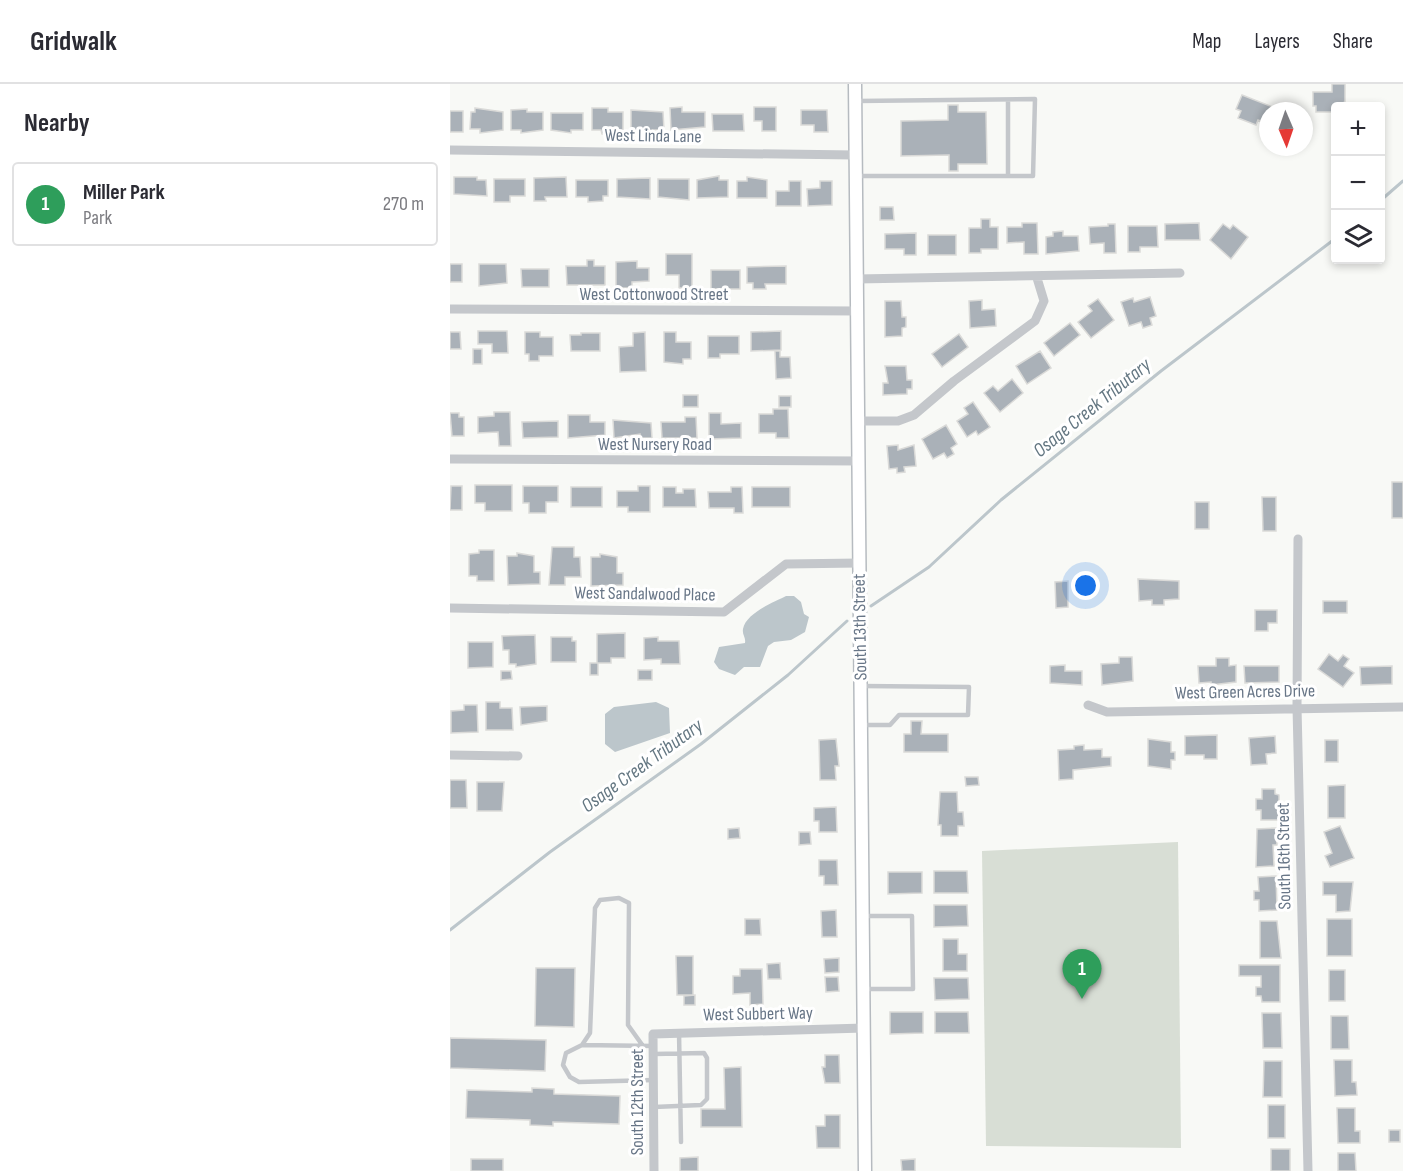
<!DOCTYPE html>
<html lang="en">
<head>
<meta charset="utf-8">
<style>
  body { margin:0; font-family:"Sofia Sans Condensed",sans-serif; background:#f7f7f7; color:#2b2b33 }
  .controls { position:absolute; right:18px; top:18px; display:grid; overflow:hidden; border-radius:6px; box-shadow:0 3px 9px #0003 }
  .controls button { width:54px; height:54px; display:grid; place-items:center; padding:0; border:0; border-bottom:2px solid #e1e1e2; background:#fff; color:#2b2b33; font:30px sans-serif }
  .compass { position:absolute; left:809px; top:18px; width:54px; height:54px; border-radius:50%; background:#fff; box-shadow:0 3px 9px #0003; rotate:178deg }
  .you { position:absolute; left:636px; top:502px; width:21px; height:21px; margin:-15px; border:4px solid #fff; border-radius:50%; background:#1a73e8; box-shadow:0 0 0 9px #1a73e833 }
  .badge { display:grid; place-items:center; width:39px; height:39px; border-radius:50%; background:#d93025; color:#fff; font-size:20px; font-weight:700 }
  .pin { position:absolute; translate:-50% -50px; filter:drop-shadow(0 2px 3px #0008) }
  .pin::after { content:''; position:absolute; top:32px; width:21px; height:18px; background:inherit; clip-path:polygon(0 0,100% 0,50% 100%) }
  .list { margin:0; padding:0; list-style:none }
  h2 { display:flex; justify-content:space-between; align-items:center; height:78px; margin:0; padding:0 24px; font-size:26px }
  h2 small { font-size:20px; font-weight:400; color:#7c7c81 }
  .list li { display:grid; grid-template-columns:39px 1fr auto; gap:18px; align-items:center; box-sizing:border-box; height:84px; margin:0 12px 12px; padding:0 12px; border:2px solid #e1e1e2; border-radius:6px }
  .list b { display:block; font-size:22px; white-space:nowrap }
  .list p { margin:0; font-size:20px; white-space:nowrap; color:#7c7c81 }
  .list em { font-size:20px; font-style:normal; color:#7c7c81 }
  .icon { flex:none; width:33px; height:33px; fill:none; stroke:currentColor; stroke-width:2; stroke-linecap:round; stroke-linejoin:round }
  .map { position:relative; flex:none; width:953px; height:1087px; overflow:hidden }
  header { display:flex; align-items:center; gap:36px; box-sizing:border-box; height:84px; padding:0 30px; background:#fff; border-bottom:2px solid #e1e1e2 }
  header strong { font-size:28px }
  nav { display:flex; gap:33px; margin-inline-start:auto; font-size:21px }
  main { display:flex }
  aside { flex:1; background:#fff }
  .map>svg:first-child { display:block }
  .green { fill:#d8ded5 }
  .water { fill:#bcc6cb }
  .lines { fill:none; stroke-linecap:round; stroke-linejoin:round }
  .stream { stroke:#bcc6cb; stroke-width:3 }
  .building { fill:#aab1b8; stroke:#dadad8; stroke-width:1.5 }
  .secondary-casing { stroke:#b6bbc0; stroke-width:15 }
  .lane { stroke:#c4c7cb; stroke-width:4.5 }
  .street { stroke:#c4c7cb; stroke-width:9 }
  .secondary { stroke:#fff; stroke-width:12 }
  .labels { text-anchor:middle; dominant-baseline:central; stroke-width:6; stroke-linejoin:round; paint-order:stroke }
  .street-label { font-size:18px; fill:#687687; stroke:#fff }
  .water-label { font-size:20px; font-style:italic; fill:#647782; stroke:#fff }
</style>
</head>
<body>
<header>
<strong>Gridwalk</strong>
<nav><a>Map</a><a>Layers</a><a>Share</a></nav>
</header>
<main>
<aside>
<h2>Nearby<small></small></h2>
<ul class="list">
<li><span class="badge" style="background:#2e9e5b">1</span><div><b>Miller Park</b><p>Park</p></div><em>270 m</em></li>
</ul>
</aside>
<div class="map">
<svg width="953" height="1087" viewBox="0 0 953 1087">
  <rect width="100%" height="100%" fill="#f8f9f6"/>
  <path class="green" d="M728 758 731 1064 536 1062 532 767Z"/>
  <path class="water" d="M336 512H344L351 518 354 530 359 533 355 548 341 556 324 558 318 562 310 583H294L285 591 269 585 264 578 269 563 295 559C296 553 292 551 293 545 296 529 324 518 336 512Z
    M206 618 219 624 220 649 165 668 155 660V630L164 623Z"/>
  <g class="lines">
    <path class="stream" d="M930 117 953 97
      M421 522 479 483 551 416 711 287 886 154
      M0 846 100 768 251 660 338 591 397 537"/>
  </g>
  <path class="building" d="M882 0H895V18L886 22V28H866V22H863V8H882Z
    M792 11 825 24 824 27H818V40L808 36 806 41 788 34 791 27 786 25Z
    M498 21H508V28H536L537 80H508V87H499V71L451 72V37L498 36Z
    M232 23V28H255V43L221 46 220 24Z
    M304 23H326V47H312V37H304Z
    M25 24 53 28V46L30 49V45H20L21 28H25Z
    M142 24H158V28H173V46L152 50 151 46H142Z
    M77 25V28H93V46L71 49V46H61V26Z
    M181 26 213 28 214 46H202V50L181 47Z
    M351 26H377L378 48H364V41H351Z
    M0 27H13V48H0Z
    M101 29H133V46H121V49L101 46Z
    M262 30H293L294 47H263Z
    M269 92V96H278V113L247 114V96Z
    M4 93H27V96H36L37 112 4 110Z
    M116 93 117 113H95L96 117H84V94Z
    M297 93 317 96V114H287V97H297Z
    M200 94V115L167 113V95Z
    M44 95H75V112H60V118H44Z
    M208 95H239V116L208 113Z
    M126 96H158V112H153V117L138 118V113H126Z
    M339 97H351V122H326V107H339Z
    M370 97H382V121L358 122 357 105 370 104Z
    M430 123H443L444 136H430Z
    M531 135H540V143H548V165H531V169H519V144H531Z
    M572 139H587L588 170H574V158L557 159V143H572Z
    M749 139 750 156H715V140Z
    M658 140H665L666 169H654V159L640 160 639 143 658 142Z
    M773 140 780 145 783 141 798 153 781 175 760 156Z
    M678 142H707L708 163H690V168H678Z
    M613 147V152H628L629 167 596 170V153L603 152V148Z
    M466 149V171H454V165H435V150Z
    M478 151H506V171H478Z
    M216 170H242V204H229V191H216Z
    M137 176H144V182H155V201H117L116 182H137Z
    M187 177V184H199V197L182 198V204H166V178Z
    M0 180H12V198H0Z
    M29 180H56L57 199 29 202Z
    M336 182V200H315L316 205H303V199H297V183Z
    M71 185H99V203H72Z
    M261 186H290V205H261Z
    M700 213 706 232 700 234 702 241 693 244 691 238 679 242 671 218 683 214 684 218Z
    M648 215 664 236 641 254 628 238 642 227 638 222Z
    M532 216V226L545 225 546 242 520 244 519 217Z
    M435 217H451L452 233H456V243L452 244V252L435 253Z
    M620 239 630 251 604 272 594 259Z
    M28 247H57L58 269H42V260H28Z
    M331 247V266L301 267V248Z
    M0 248H10L11 265H0Z
    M75 248H90V253H103V272H89V277H79V270H75Z
    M195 248 196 287 170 288 169 263 183 262V249Z
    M214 248H226V258H241V275H233V280L214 278Z
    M131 249H150V267H121L120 251H131Z
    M509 250 518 263 492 283 482 270Z
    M258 252H289V270H270V274H258Z
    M23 265H32V280H23Z
    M325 267H330V273H340L341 294 326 295Z
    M590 267 601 284 577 300 566 282Z
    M435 282H456L457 296H462V305H457V310L433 311V299H438Z
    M562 295 573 309 550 328 534 309 543 302 548 307Z
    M233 311H248V323H233Z
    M329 312H341V323H329Z
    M523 318 540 343 528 351 526 347 517 353 507 337 518 330 514 324Z
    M323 325H338L339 354H326V349H309V330H323Z
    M44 328H60L61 362H49L48 348 28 349V333L44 332Z
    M0 329H9V333H14V352H2Z
    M259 329H271V340L291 339V354L259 355Z
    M118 331H140V338H155V351L118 354Z
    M235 333H246L247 354H212L211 338H235Z
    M163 336 201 339 202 354H190V350L164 354Z
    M108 337V353L73 354 72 338Z
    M496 341 507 360 501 364 504 370 497 374 494 369 483 375 472 355Z
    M448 361V366L464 361 466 382 454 383 455 388 447 389V384L439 385 437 362Z
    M942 398H953V434H942Z
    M25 401H62V427H35V419H25Z
    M1 402H12V426H0Z
    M73 402H108V418H96V429H79V419H73Z
    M188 402H200V428H178V423H167V407H188Z
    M121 403H152V423H121Z
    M213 403H226V409H233V405H245L246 423H213Z
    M281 403H292L293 429H284V424H259L258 408H281Z
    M302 403H340V423H302Z
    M812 413H826V447H813Z
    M745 418H759V445H745Z
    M102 463H124V473H130L131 493H115V501H99Z
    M29 466H44V497H27V492H19V470L29 469Z
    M67 469 84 472V488H90V500L58 501 57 472H67Z
    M150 470 167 473V489H173V501L141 502V473H150Z
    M688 495 729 497V515L714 516V521H702V516L689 517Z
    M618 497V523L606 524 605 498Z
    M873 517H897V529H873Z
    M805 526H827V539H818V547H805Z
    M175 549V574H161V579H147V550Z
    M85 551 86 580 66 583V580H59V566H53L52 552Z
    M101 553H122V557H126V578H101Z
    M208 553V557H229L230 580H211V575L194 576V554Z
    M18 558H43V583L18 584Z
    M879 570 888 577 893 571 899 575 894 582 904 589 893 603 868 585Z
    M669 573H682L683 597 652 601 651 580 669 579Z
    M766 574H779V582L786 581V598L761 601V598L749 599 748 582H766Z
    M140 579H148V591H140Z
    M615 581V587H632V601L600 599V582Z
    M794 582H829V598L795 599Z
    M942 582V600L911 601 910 583Z
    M188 586H202V596H188Z
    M51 587H61L62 595 51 596Z
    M36 618H50V624H62L63 646H36Z
    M14 621H27L28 648 1 649V627L14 626Z
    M97 622V637L71 641 70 623Z
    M461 637H472L471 650H498V668H454V650H461Z
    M767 651V675H754V671H735V652Z
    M825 652 826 669 816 670 817 680 801 681 799 654Z
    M386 655 389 682H385L386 696H370L369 656Z
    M698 655 721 658V668H725V676H721V685L698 682Z
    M875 656H888V678H875Z
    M634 661V666L652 665V673H661V682L623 686V695L609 696 608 666 624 665V662Z
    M515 693H528L529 701 516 702Z
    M0 696H16L17 724H0Z
    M27 698H54L52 727H27Z
    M895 701V734H878V702Z
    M812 705H825V710L829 711V736H811V726H806V715H812Z
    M490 708H507L508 728H513L514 742H508V752H491V741H488Z
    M386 723 387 748H369V737H364V724Z
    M890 742 904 774 880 783 875 772 882 769 874 748Z
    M289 744 290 754 278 755V745Z
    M826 744 827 761H823L824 782 806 783 807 745Z
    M349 748H360L361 760 349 761Z
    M369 776H387L388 801H374V792H369Z
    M484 787H517L518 809H484Z
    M438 788H472V809L438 810Z
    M826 792 827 826 809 827V816H804V807H809L808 793Z
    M873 798H903L900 827 886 828V811H873Z
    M484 821H517L518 842 484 843Z
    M386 826 387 853H372L371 827Z
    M295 835H310L311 851H295Z
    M877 835H902V872H877Z
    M810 837H827L831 874H810Z
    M493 855H508V870H517V887H493Z
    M226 872H243V911H227Z
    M389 874V888L375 889 374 875Z
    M330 879 331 895H318L317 880Z
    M789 881H830V918H812L811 912H806V903H811V892H789Z
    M86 884H125L124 943 85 942Z
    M290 885H312L313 920 300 921V909L283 910V892H290Z
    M879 886H895V917H879Z
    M375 893H388L389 907 376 908Z
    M484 894H518L519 915 485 916Z
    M245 911V921H234V912Z
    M440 928H473V949L440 950Z
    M485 928H518L519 949H485Z
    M812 929H831L832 964H813Z
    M881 932H898L899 965H881Z
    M0 954 96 956 95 987 0 984Z
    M375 971H389L390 999H375L372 983H375Z
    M884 976H902V998H906L907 1011 885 1012Z
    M814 977H832V1013H813Z
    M291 983 292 1043H251V1025H275L274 984Z
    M82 1004 104 1005V1010L170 1012 169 1040 103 1038V1042L80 1041V1036L16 1034 17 1006 82 1008Z
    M818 1021H835V1054H818Z
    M887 1024H905V1047H910V1059H888Z
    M375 1031H390V1064H367L366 1042H375Z
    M939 1046H950V1058H939Z
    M821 1065H840V1087H821Z
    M888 1069H905L906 1087H888Z
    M248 1073V1087H230V1074Z
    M21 1075H53V1087H21Z
    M465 1075V1087H452L451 1076Z"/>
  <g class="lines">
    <g class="secondary-casing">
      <path id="secondary" d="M405 0 415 1087"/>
    </g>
    <path class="lane" d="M558 16V92
      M407 17 585 15 583 92H408
      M411 641H440L449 631H518L519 603 412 602
      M414 832H462L463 905H414
      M229 948 231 1058
      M132 961 140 949 145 824 150 816 169 814 179 819 178 941 193 962
      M204 962 132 961 116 969 113 981 120 993 129 998 204 996
      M204 970 254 969 257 974V1015L251 1021 204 1023"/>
    <path class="street" d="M0 66 405 71
      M407 195 730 189
      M0 225 407 227
      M409 337H448L464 331 504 297 585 237 594 217 587 194
      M0 375 409 377
      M848 455 847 623 858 1087
      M0 524 274 528 336 480 409 479
      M638 621 657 628 953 623
      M0 671 68 672
      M204 1087 203 950 414 944"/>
    <use href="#secondary" class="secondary"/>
  </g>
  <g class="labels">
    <g class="street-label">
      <text transform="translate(203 52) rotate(1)">West Linda Lane</text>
      <text x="204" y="210">West Cottonwood Street</text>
      <text x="205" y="360">West Nursery Road</text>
      <text transform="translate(195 510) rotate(1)">West Sandalwood Place</text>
      <text transform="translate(410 543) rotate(-91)">South 13th Street</text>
      <text transform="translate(795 608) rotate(-1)">West Green Acres Drive</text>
      <text transform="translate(834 772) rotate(-91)">South 16th Street</text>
      <text transform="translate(308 930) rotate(-1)">West Subbert Way</text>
      <text transform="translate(187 1018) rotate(-90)">South 12th Street</text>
    </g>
    <g class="water-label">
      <text transform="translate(642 324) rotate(-39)">Osage Creek Tributary</text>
      <text transform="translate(192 682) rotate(-36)">Osage Creek Tributary</text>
    </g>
  </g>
</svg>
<div class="controls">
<button>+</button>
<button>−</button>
<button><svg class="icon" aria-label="layers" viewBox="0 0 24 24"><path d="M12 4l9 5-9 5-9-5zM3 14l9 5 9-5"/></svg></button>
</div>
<svg class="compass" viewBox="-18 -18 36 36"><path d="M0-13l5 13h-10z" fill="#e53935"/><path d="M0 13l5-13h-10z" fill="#7c7c81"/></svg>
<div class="you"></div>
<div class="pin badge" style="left:632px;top:915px;background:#2e9e5b">1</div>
</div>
</main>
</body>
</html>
